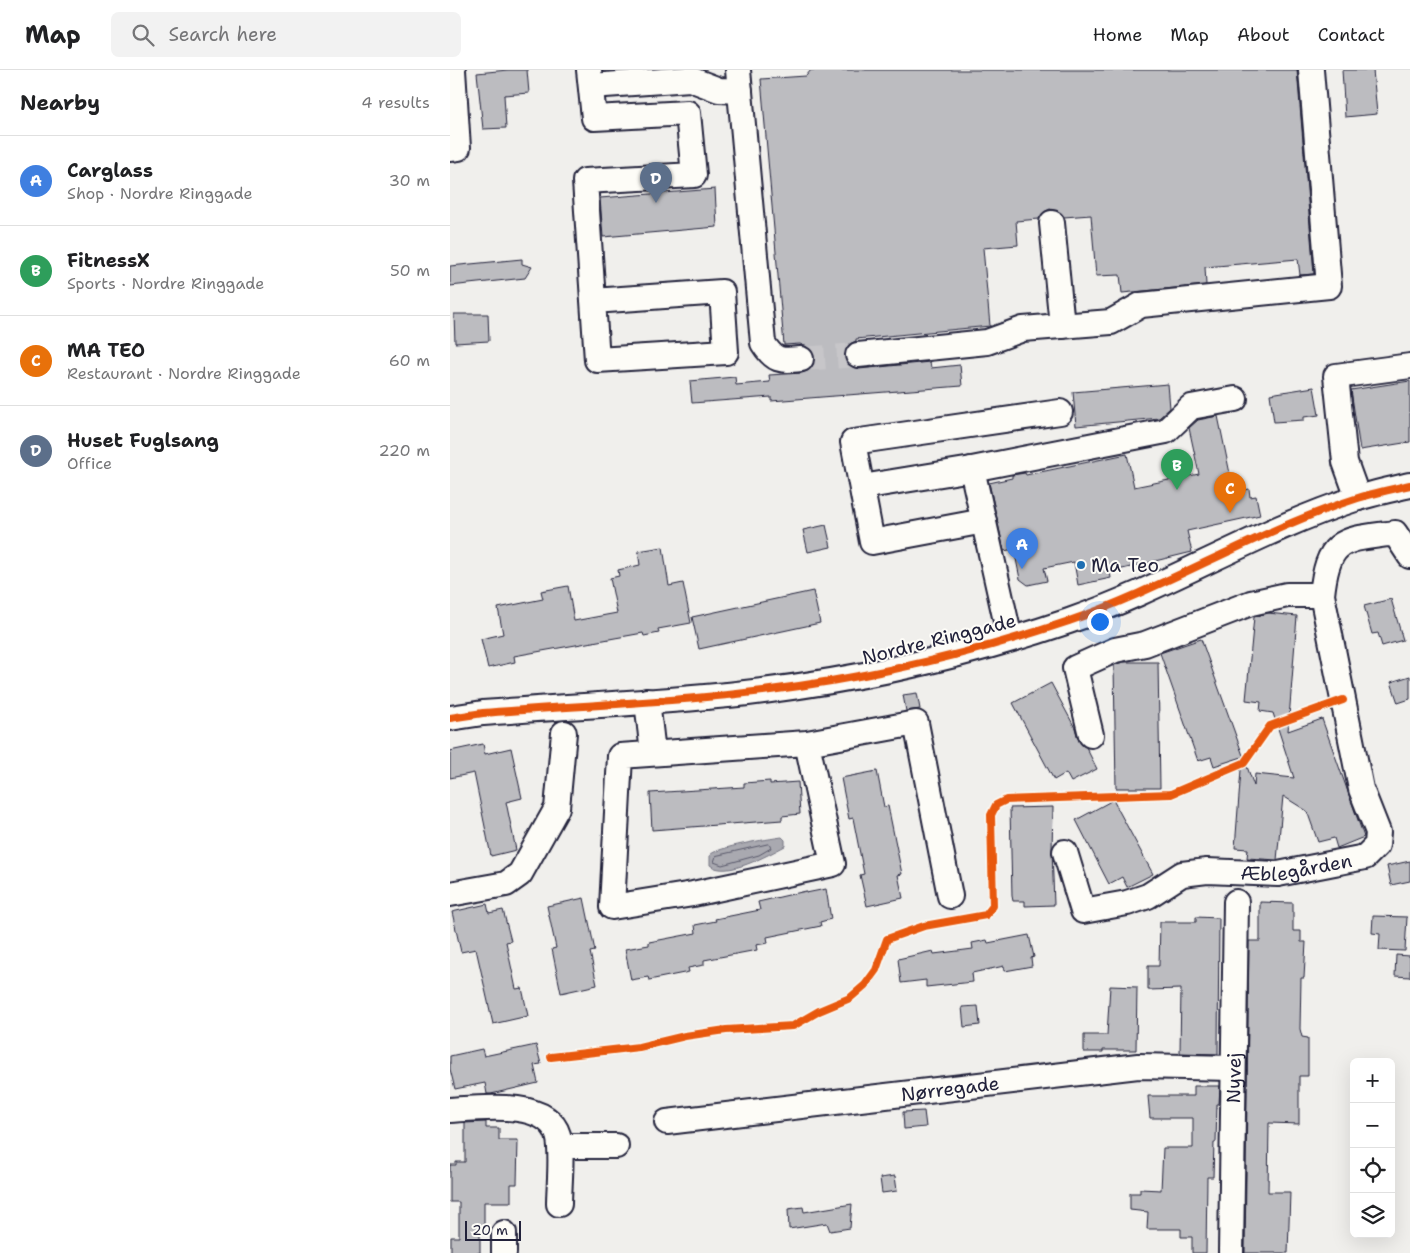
<!DOCTYPE html>
<html lang="en">
<head>
<meta charset="utf-8">
<style>
  body { margin:0; font-family:"Shantell Sans",sans-serif; background:#f2f2f2; color:#202124 }
  .controls { position:absolute; right:15px; bottom:15px; display:grid; overflow:hidden; border-radius:8px; box-shadow:0 5px 20px #0002 }
  .controls button { width:45px; height:45px; display:grid; place-items:center; padding:0; border:0; border-bottom:1px solid #e0e0e0; background:#fff; color:#202124; font:25px sans-serif }
  .scale { position:absolute; left:15px; bottom:12px; width:56px; box-sizing:border-box; padding-left:5px; border:2px solid #22223b; border-top:0; font-size:14px; line-height:18px; white-space:nowrap; color:#22223b; -webkit-text-stroke:4px #fdfcf7; paint-order:stroke }
  .you { position:absolute; left:649px; top:551px; width:18px; height:18px; margin:-12px; border:4px solid #fff; border-radius:50%; background:#1a73e8; box-shadow:0 0 0 8px #1a73e833 }
  .badge { display:grid; place-items:center; width:32px; height:32px; border-radius:50%; background:#1f6fb2; color:#fff; font-size:16px; font-weight:700 }
  .pin { position:absolute; translate:-50% -41px; filter:drop-shadow(0 1px 2px #0008) }
  .pin::after { content:''; position:absolute; top:26px; width:18px; height:15px; background:inherit; clip-path:polygon(0 0,100% 0,50% 100%) }
  .list { margin:0; padding:0; list-style:none }
  h2 { display:flex; justify-content:space-between; align-items:center; height:65px; margin:0; padding:0 20px; font-size:21px }
  h2 small { font-size:16px; font-weight:400; color:#757577 }
  .list li { display:grid; grid-template-columns:32px 1fr auto; gap:15px; align-items:center; box-sizing:border-box; height:90px; padding:0 20px; border-top:1px solid #e0e0e0 }
  .list b { display:block; font-size:19px; white-space:nowrap }
  .list p { margin:0; font-size:16px; white-space:nowrap; color:#757577 }
  .list em { font-size:16px; font-style:normal; color:#757577 }
  .icon { flex:none; width:28px; height:28px; fill:none; stroke:currentColor; stroke-width:2; stroke-linecap:round; stroke-linejoin:round }
  .map { position:relative; flex:none; width:960px; height:1183px; overflow:hidden }
  header { display:flex; align-items:center; gap:30px; box-sizing:border-box; height:70px; padding:0 25px; background:#fff; border-bottom:1px solid #e0e0e0 }
  header strong { font-size:24px }
  nav { display:flex; gap:28px; margin-inline-start:auto; font-size:18px }
  .search { width:350px; height:45px; background:#f2f2f2; display:flex; align-items:center; gap:12px; box-sizing:border-box; padding:0 18px; border-radius:8px; color:#757577; font-size:19px }
  main { display:flex }
  aside { flex:1; background:#fff }
  .map>svg:first-child { display:block }
  .water { fill:#a9a9b0; stroke:#737381 }
  .lines { fill:none; stroke-linecap:round; stroke-linejoin:round }
  .shore { stroke:#58586a; stroke-width:1 }
  .building { fill:#bcbcc0; stroke:#22223b }
  .minor-tunnel { stroke:#c7c6c9; stroke-width:24; stroke-dasharray:24 12; stroke-linecap:butt }
  .minor-casing { stroke:#22223b; stroke-width:28 }
  .minor { stroke:#fdfcf7; stroke-width:24 }
  .cycleway-casing { stroke:#fdfcf7; stroke-width:11 }
  .cycleway { stroke:#e8590c; stroke-width:8 }
  .poi-dot { fill:#1f6fb2; stroke:#fdfcf7; stroke-width:2 }
  .labels { text-anchor:middle; dominant-baseline:central; stroke-width:4; stroke-linejoin:round; paint-order:stroke }
  .poi-label { font-size:19px; fill:#22223b; stroke:#fdfcf7; text-anchor:start }
  .street-label { font-size:19px; fill:#22223b; stroke:#fdfcf7 }
</style>
</head>
<body>
<header>
<strong>Map</strong>
<div class="search"><svg class="icon" aria-label="search" viewBox="0 0 24 24"><circle cx="10" cy="10" r="6"/><path d="M15 15l6 6"/></svg>Search here</div>
<nav><a>Home</a><a>Map</a><a>About</a><a>Contact</a></nav>
</header>
<main>
<aside>
<h2>Nearby<small>4 results</small></h2>
<ul class="list">
<li><span class="badge" style="background:#3f7fe0">A</span><div><b>Carglass</b><p>Shop · Nordre Ringgade</p></div><em>30 m</em></li>
<li><span class="badge" style="background:#2e9e5b">B</span><div><b>FitnessX</b><p>Sports · Nordre Ringgade</p></div><em>50 m</em></li>
<li><span class="badge" style="background:#e8710a">C</span><div><b>MA TEO</b><p>Restaurant · Nordre Ringgade</p></div><em>60 m</em></li>
<li><span class="badge" style="background:#5c6f8a">D</span><div><b>Huset Fuglsang</b><p>Office</p></div><em>220 m</em></li>
</ul>
</aside>
<div class="map">
<svg width="960" height="1183" viewBox="0 0 960 1183">
  <rect width="100%" height="100%" fill="#f0efec"/>
  <filter id="ink" filterUnits="userSpaceOnUse"><feTurbulence type="fractalNoise" baseFrequency=".02" numOctaves="2"/><feDisplacementMap in="SourceGraphic" scale="10" xChannelSelector="R" yChannelSelector="G"/><feConvolveMatrix kernelMatrix="1 2 1 2 8 2 1 2 1" color-interpolation-filters="sRGB"/></filter>
  <g filter="url(#ink)">
    <path class="water" d="M332 767 335 770V776C318 785 276 809 260 795V785C267 777 318 769 332 767Z"/>
    <g class="lines">
      <path class="shore" d="M319 774 321 778 309 785 272 795 264 792 266 786Z"/>
    </g>
    <path class="building" d="M58 0H77L79 23 54 25 56 58 33 59 27 3Z
      M361 0H847L864 204 850 205 848 189 755 197 756 215 672 223 670 205 646 206 641 145 614 147 608 141 600 139 594 142 589 149 566 151 568 175 533 178 540 256 406 269V271L400 274 395 280 394 287 397 293 409 299 480 292 481 298 510 295 512 316 321 331V327L242 333 240 311 285 307 286 315 320 312 319 305 352 303 359 300 364 294 362 282 357 277 350 274 334 275 311 9 356 6Z
      M892 0H923L927 44 895 47Z
      M265 119 267 157 153 167 150 128Z
      M72 189V194L82 197 75 208 0 216V196Z
      M4 244H38L39 271 5 273Z
      M960 311V372L910 380 901 320Z
      M718 314 720 338 709 348 626 356 623 322Z
      M864 317 869 345 854 347V350L824 352 820 324Z
      M768 346 784 423 799 419 800 427 806 426 810 445 737 461 742 482 660 502 661 508 628 515 624 492 594 498 597 511 578 515 570 509 564 479 554 481 539 413 562 408V405L575 403 576 405 677 384 684 417 749 404 739 358 748 350Z
      M376 455 381 477 358 482 353 460Z
      M213 477 219 516 233 513 241 553 208 559 209 563 194 566 193 563 64 586 65 592 38 598 31 569 53 564 48 538 93 529 91 521 118 516 124 551 167 543 160 508 169 506 168 500 190 495 188 481Z
      M363 521 370 553 249 579 242 547Z
      M941 529 953 570 932 576 928 563 922 564 914 536Z
      M818 543 847 546 838 661 872 649 914 767 887 778 884 768 868 772 857 741 833 726 827 790 797 788 798 779 785 778 792 687 764 696 761 687 748 691 710 583 751 569 804 716 805 704 844 708 823 643 810 641 811 632 796 630 804 547Z
      M673 592H708L710 718H666L664 595Z
      M960 606V629L948 633 941 612Z
      M601 613 625 658 628 669 636 677 647 699 621 712 616 703 604 710 563 633Z
      M467 623 470 639 456 641 453 625Z
      M33 674 35 684 61 678 72 728 56 732 66 780 41 786 24 703 0 708V681Z
      M427 701 434 737 438 736 452 804 448 805 453 828 417 836 410 805 414 804 403 748 399 749 391 708Z
      M320 711V714L348 712 350 744 332 746V750L202 760 200 723 294 717V713Z
      M663 730 703 804 677 817 672 807 659 814 626 750Z
      M603 737 602 779 604 835 575 836V831H563L562 826 560 738Z
      M960 791V811L941 815 937 796Z
      M376 819 381 849 370 852 371 856 317 867 318 873 306 875 307 880 254 890V895L238 898 239 902 199 910 198 907 181 910 175 879 199 875V872L246 863 245 855 266 851 265 849 310 840 308 832 356 821V823Z
      M134 828 145 881 140 882 147 915 111 923 102 879 106 878 97 836Z
      M810 832 843 833V861H851V872H856L854 908H851L850 959 852 967 858 968V1006H849V1054L819 1053 818 1122H840L838 1183H795L799 871H810Z
      M37 834 39 843 53 840 61 871 56 872 66 919 72 918 78 946 43 954 26 879 11 882 2 842Z
      M923 846 957 847 955 881 929 880 930 864 922 863Z
      M746 847 769 848 768 984 730 983 731 919 698 920V896H709L710 852H746Z
      M579 865 584 887 581 888 582 896 555 901 554 896 522 903 523 912 476 917V910L451 913 448 889 483 881 484 884 523 879 522 873 537 870 538 873Z
      M946 885 960 886V907L945 906Z
      M660 916 687 917 686 980H653V982H634V965H657Z
      M528 936 530 955 514 957 512 937Z
      M86 975 91 994 84 995 88 1013 41 1024H37L35 1013 5 1019 0 999V986L32 979 34 986Z
      M744 1016H770L769 1034H767L766 1072H764L763 1107H757L756 1183H742V1167H731V1159H697L698 1142 680 1140V1123H690V1119L711 1120 713 1078H743V1048H700L698 1026H744Z
      M474 1041 476 1057 454 1059 453 1042Z
      M36 1052V1058H49V1070H68L67 1114H61V1132H34V1163H30V1183H1V1167H9V1132H0V1095H6V1092H15V1053Z
      M445 1106 447 1121 432 1123 430 1108Z
      M402 1134 400 1158 380 1161 377 1153 339 1159 338 1139 353 1137 354 1142Z"/>
    <g class="lines">
      <path class="minor-tunnel" d="M351 289 408 285"/>
      <g class="minor-casing">
        <g id="minor">
          <path d="M139 0 144 48 238 43 244 105 135 111 147 290 276 282 272 222 143 231"/>
          <path d="M288 0 313 273C324 291 330 291 351 289"/>
          <path d="M141 16 240 9 269 20 290 21"/>
          <path d="M0 79 8 78 3 0"/>
          <path d="M602 153 612 256"/>
          <path d="M408 285 537 272 573 259 661 252 691 235 879 216 861 0"/>
          <path d="M412 417 522 399"/>
          <path d="M908 428 895 392 886 306 960 296"/>
          <path d="M534 451 422 472 403 372 610 342"/>
          <path d="M560 569 522 399 716 361 741 337 785 329"/>
          <path d="M197 631 203 683"/>
          <path d="M0 648 33 643C126 635 220 633 313 621 417 608 519 585 619 551 718 517 808 460 908 428 925 423 943 419 960 415"/>
          <path d="M641 665 625 598 665 580 695 574 801 533 837 525H872"/>
          <path d="M357 673 383 794 243 824 162 837 170 686 357 673 466 653 500 826"/>
          <path id="s1" d="M615 782 633 841 677 833 698 826 732 804 757 801 828 804 915 787 927 775 928 762 911 719 872 525C878 467 893 470 945 463L960 486"/>
          <path d="M0 824 56 814 70 804 107 738 114 663"/>
          <path d="M0 1040C30 1038 97 1029 108 1065 113 1080 109 1117 109 1134"/>
          <path id="s2" d="M217 1052 688 996 783 998"/>
          <path d="M110 1076H166"/>
          <path d="M54 1183V1163"/>
          <path id="s3" d="M781 1183 786 832"/>
        </g>
      </g>
      <use href="#minor" class="minor"/>
      <g class="cycleway-casing">
        <path id="cycleway" d="M0 648 33 643C126 635 220 633 313 621 417 608 519 585 619 551 718 517 808 460 908 428 925 423 943 419 960 415
          M101 987 189 977 235 966 276 960 343 956 369 941 400 928 415 915 426 900 437 869 474 856 536 845 543 836 541 745 546 735 556 730 721 724 794 693 820 656 893 630"/>
      </g>
      <use href="#cycleway" class="cycleway"/>
    </g>
  </g>
  <circle class="poi-dot" cx="631" cy="495" r="5"/>
  <g class="labels">
    <g class="poi-label">
      <text x="641" y="495">Ma Teo</text>
    </g>
    <g class="street-label">
      <text transform="translate(489 569) rotate(-14)">Nordre Ringgade</text>
      <text stroke="none"><textPath href="#s1" startOffset="284">Æblegården</textPath></text>
      <text stroke="none"><textPath href="#s3" startOffset="175">Nyvej</textPath></text>
      <text stroke="none"><textPath href="#s2" startOffset="285">Nørregade</textPath></text>
    </g>
  </g>
</svg>
<div class="controls">
<button>+</button>
<button>−</button>
<button><svg class="icon" aria-label="locate" viewBox="0 0 24 24"><circle cx="12" cy="12" r="6"/><path d="M12 2v4M12 18v4M2 12h4M18 12h4"/></svg></button>
<button><svg class="icon" aria-label="layers" viewBox="0 0 24 24"><path d="M12 4l9 5-9 5-9-5zM3 14l9 5 9-5"/></svg></button>
</div>
<div class="scale">20 m</div>
<div class="you"></div>
<div class="pin badge" style="left:572px;top:499px;background:#3f7fe0">A</div>
<div class="pin badge" style="left:727px;top:420px;background:#2e9e5b">B</div>
<div class="pin badge" style="left:780px;top:443px;background:#e8710a">C</div>
<div class="pin badge" style="left:206px;top:133px;background:#5c6f8a">D</div>
</div>
</main>
</body>
</html>
